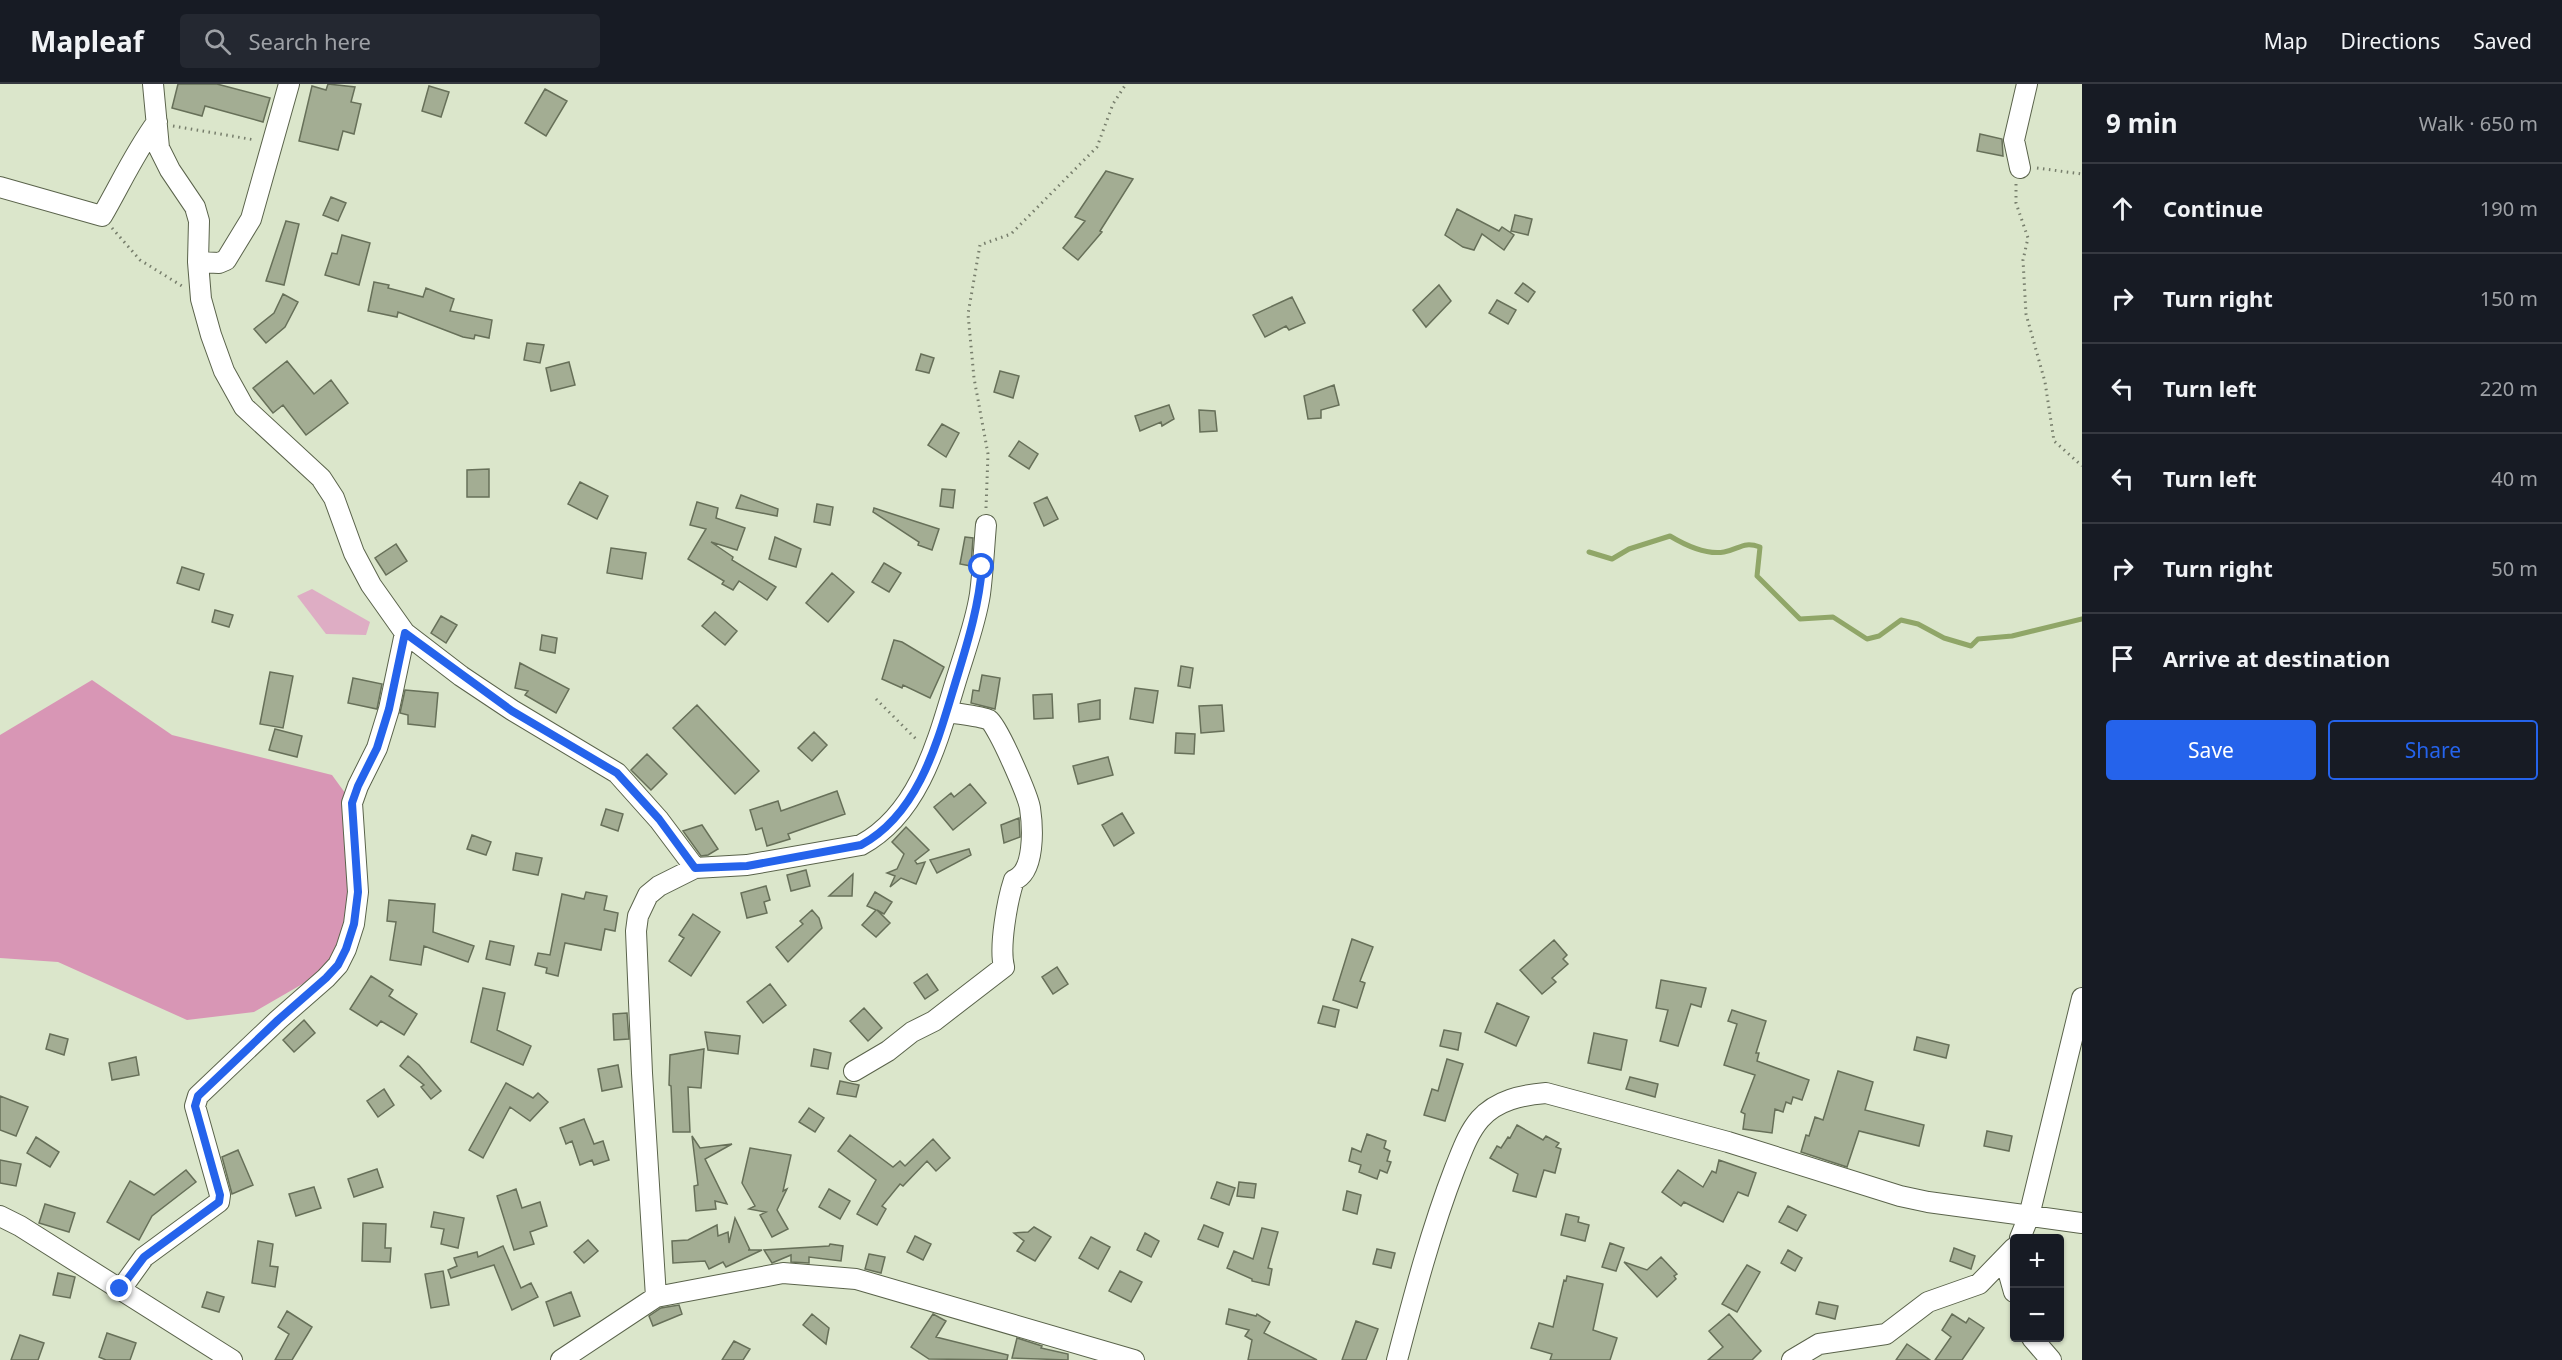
<!DOCTYPE html>
<html lang="en">
<head>
<meta charset="utf-8">
<style>
  body { margin:0; font-family:"Noto Sans",sans-serif; background:#242831; color:#f1f3f6 }
  .controls { position:absolute; right:18px; bottom:18px; display:grid; overflow:hidden; border-radius:6px; box-shadow:0 2px 4px #0004 }
  .controls button { width:54px; height:54px; display:grid; place-items:center; padding:0; border:0; border-bottom:2px solid #363941; background:#171b24; color:#f1f3f6; font:30px sans-serif }
  .stop { position:absolute; width:18px; height:18px; margin:-14px; border:4px solid #2563eb; border-radius:50%; background:#fff }
  .stop.end { background:#2563eb; border-color:#fff; box-shadow:0 2px 6px #0008 }
  .list { margin:0; padding:0; list-style:none }
  h2 { display:flex; justify-content:space-between; align-items:center; height:78px; margin:0; padding:0 24px; font-size:26px }
  h2 small { font-size:20px; font-weight:400; color:#9ea1a6 }
  .list li { display:grid; grid-template-columns:39px 1fr auto; gap:18px; align-items:center; box-sizing:border-box; height:90px; padding:0 24px; border-top:2px solid #363941 }
  .list b { display:block; font-size:22px; white-space:nowrap }
  .list em { font-size:20px; font-style:normal; color:#9ea1a6 }
  .actions { display:flex; gap:12px; padding:18px 24px }
  .actions a { flex:1; padding:14px 0; border:2px solid #2563eb; border-radius:6px; text-align:center; font-size:21px; color:#2563eb }
  .actions .main { background:#2563eb; color:#fff }
  .icon { flex:none; width:33px; height:33px; fill:none; stroke:currentColor; stroke-width:2; stroke-linecap:round; stroke-linejoin:round }
  .map { position:relative; flex:none; width:2082px; height:1276px; overflow:hidden }
  header { display:flex; align-items:center; gap:36px; box-sizing:border-box; height:84px; padding:0 30px; background:#171b24; border-bottom:2px solid #363941 }
  header strong { font-size:28px }
  nav { display:flex; gap:33px; margin-inline-start:auto; font-size:21px }
  .search { width:420px; height:54px; background:#242831; display:flex; align-items:center; gap:15px; box-sizing:border-box; padding:0 21px; border-radius:6px; color:#9ea1a6; font-size:22px }
  main { display:flex }
  aside { flex:1; background:#171b24 }
  .map>svg:first-child { display:block }
  .green { fill:#deadc4 }
  .forest { fill:#d896b5 }
  .lines { fill:none; stroke-linecap:round; stroke-linejoin:round }
  .stream { stroke:#90a668; stroke-width:5 }
  .building { fill:#a3ad93; stroke:#677059; stroke-width:1.5 }
  .minor-casing { stroke:#5a634b; stroke-width:22 }
  .path { stroke:#777e6c; stroke-width:3; stroke-dasharray:1.5 4.5; stroke-linecap:butt }
  .minor { stroke:#fff; stroke-width:20 }
  .route { stroke:#2563eb; stroke-width:8 }
</style>
</head>
<body>
<header>
<strong>Mapleaf</strong>
<div class="search"><svg class="icon" aria-label="search" viewBox="0 0 24 24"><circle cx="10" cy="10" r="6"/><path d="M15 15l6 6"/></svg>Search here</div>
<nav><a>Map</a><a>Directions</a><a>Saved</a></nav>
</header>
<main>
<div class="map">
<svg width="2082" height="1276" viewBox="0 0 2082 1276">
  <rect width="100%" height="100%" fill="#dbe6cb"/>
  <path class="green" d="M312 505 370 538 366 551 326 550 297 512Z"/>
  <path class="forest" d="M92 596 172 651 332 691 348 713 355 811 337 880 254 928 187 936 58 878 0 874V651Z"/>
  <g class="lines">
    <path class="stream" d="M1589 468 1612 475 1629 465 1670 452C1685 461 1706 471 1724 468 1740 465 1743 457 1760 463L1757 492 1800 535 1833 533 1867 555 1879 552 1901 536 1918 540 1944 554 1971 562 1978 555 2012 552 2082 535"/>
  </g>
  <path class="building" d="M178 0H217L270 14 263 38 205 22 202 32 172 24Z
    M328 0 355 3 351 18 361 20 354 50 343 47 338 66 299 57 312 2 326 6Z
    M429 2 449 8 441 33 422 27Z
    M545 5 567 17 546 52 525 39Z
    M1980 50 2002 55 2003 72 1977 67Z
    M1106 87 1133 95 1100 147 1102 148 1078 176 1063 164 1085 137 1075 133Z
    M331 113 346 119 338 137 323 131Z
    M1457 125 1499 147 1502 143 1514 151 1504 166 1482 150 1474 166 1463 163 1445 151Z
    M1515 131 1532 135 1528 151 1511 147Z
    M286 137 299 140 284 201 266 197Z
    M342 151 370 159 359 201 325 191 332 169 337 170Z
    M374 198 389 201 388 204 423 213 426 204 454 215 450 227 492 236 489 254 475 251 474 255 463 253 398 228 397 233 368 227Z
    M1523 199 1535 208 1528 218 1515 209Z
    M1439 201 1451 217 1426 243 1413 226Z
    M283 210 298 218 285 243 266 259 254 245 274 229Z
    M1292 213 1305 239 1289 246 1286 242 1265 253 1253 231Z
    M1497 216 1516 226 1508 240 1489 229Z
    M527 259 544 261 540 279 524 276Z
    M921 270 934 274 929 289 916 286Z
    M287 277 314 310 331 296 348 319 306 351 283 321 273 329 253 304Z
    M569 278 575 301 551 307 546 284Z
    M1000 287 1019 292 1013 314 994 308Z
    M1334 301 1339 321 1321 326V334L1308 335 1304 312Z
    M1169 321 1174 335 1162 342 1161 338 1140 347 1135 332Z
    M1199 326 1215 327 1217 347 1200 348Z
    M942 340 959 349 946 373 928 361Z
    M1019 357 1038 370 1029 385 1009 372Z
    M489 385V413H467V386Z
    M580 398 608 412 597 435 568 420Z
    M942 405 955 406 953 424 940 422Z
    M741 411 778 425 777 432 736 424Z
    M1047 413 1058 435 1044 442 1034 419Z
    M697 418 718 424 716 434 745 444 737 466 711 458 733 473 732 476 776 503 767 516 739 497 733 506 722 500 724 497 688 475 706 445 690 441Z
    M817 420 833 423 830 441 814 438Z
    M874 424 939 445 932 466 918 461 919 458 873 428Z
    M775 453 801 465 796 483 769 475Z
    M965 453 973 454 971 482 960 480Z
    M396 460 407 477 386 491 375 474Z
    M611 464 646 469 642 495 607 489Z
    M884 479 901 489 889 508 872 498Z
    M182 483 204 490 199 506 177 499Z
    M832 489 854 508 828 538 806 519Z
    M215 526 233 531 229 543 212 538Z
    M715 528 737 547 725 561 702 542Z
    M441 532 457 541 446 559 431 549Z
    M542 551 557 554 555 569 540 566Z
    M894 556 902 558 944 583 930 614 903 601 902 604 882 595Z
    M520 579 569 605 556 629 525 611 528 607 515 604Z
    M1181 582 1193 584 1190 604 1178 602Z
    M270 588 293 592 283 644 260 640Z
    M982 591 1000 594 995 625 971 619 973 606 979 607Z
    M353 594 382 600 377 625 348 619Z
    M1135 604 1158 607 1153 639 1130 635Z
    M405 606 438 609 435 643 408 640V631L400 629Z
    M1052 610 1053 634 1034 635 1033 611Z
    M1100 616V635L1079 638 1078 620Z
    M697 621 759 687 735 710 673 644Z
    M1222 621 1224 647 1201 649 1199 622Z
    M275 645 302 652 297 673 269 666Z
    M814 648 827 661 812 677 798 664Z
    M1176 649 1195 650 1194 670 1175 669Z
    M647 670 667 690 651 706 631 686Z
    M1108 673 1113 691 1078 700 1073 682Z
    M970 700 986 719 953 746 934 723 951 709 954 713Z
    M837 707 845 730 788 750 790 755 767 762 762 744 756 746 750 726 778 717 781 727Z
    M606 725 623 730 618 747 601 741Z
    M1122 729 1134 749 1114 762 1102 741Z
    M1019 734 1020 753 1004 759 1001 741Z
    M702 741 718 765 708 771 701 772 683 747Z
    M906 743 929 766 915 777 917 780 925 778 916 800 901 794 890 803 895 792 887 789 897 785 904 770 892 758Z
    M472 751 491 758 486 771 467 765Z
    M969 765 971 771 937 789 930 776Z
    M516 769 542 774 538 791 513 786Z
    M806 786 810 802 791 807 787 791Z
    M853 790 852 812H829Z
    M766 802 770 816 764 818 767 829 747 834 741 809Z
    M586 808 607 812 604 826 618 829 615 847 605 845 601 866 565 859 558 892 546 889 547 884 535 881 538 869 550 871 562 810 584 815Z
    M875 808 892 818 884 830 877 826 890 839 876 853 862 841 876 826 867 822Z
    M389 816 435 820 433 848 474 862 468 878 424 862 421 881 390 876 396 838 387 837Z
    M812 826 819 834 822 844 788 878 776 863 803 840 800 837Z
    M693 830 720 848 691 892 669 877 684 854 679 851Z
    M1352 855 1373 863 1360 897 1365 899 1357 924 1333 916Z
    M1554 856 1567 871 1563 875 1568 880 1552 894 1556 898 1542 910 1520 886Z
    M490 857 514 862 510 881 486 875Z
    M1057 883 1068 900 1053 910 1042 893Z
    M927 890 938 906 925 915 914 899Z
    M371 892 393 906 389 912 417 930 404 951 381 937 377 942 350 925Z
    M1661 896 1706 904 1701 923 1691 920 1678 962 1660 957 1668 926 1656 924Z
    M770 900 786 921 763 939 747 918Z
    M483 904 505 909 497 946 531 962 523 981 471 958Z
    M1497 919 1529 933 1516 962 1485 948Z
    M1323 922 1339 926 1335 943 1318 939Z
    M864 924 882 944 868 957 850 937Z
    M1732 926 1766 937 1756 969H1759L1757 977 1809 996 1802 1016 1793 1013 1791 1020 1786 1018 1783 1028 1775 1025 1772 1049 1743 1045 1745 1030 1741 1028 1755 991 1724 981 1737 940 1728 937Z
    M627 929 629 955 614 956 613 930Z
    M304 936 315 949 294 968 283 956Z
    M1444 946 1461 949 1458 966 1440 962Z
    M705 948 740 952 738 970 708 966Z
    M1594 949 1627 956 1621 986 1588 979Z
    M50 950 68 955 64 971 46 965Z
    M1917 953 1949 961 1946 974 1914 966Z
    M704 965 701 1004 688 1003 690 1048H673L671 1002 669 1001 670 971Z
    M814 965 831 969 828 985 811 982Z
    M408 972 419 981 441 1007 431 1015 421 1003 424 1001 400 982Z
    M136 973 139 991 112 996 109 979Z
    M1447 975 1463 980 1445 1037 1424 1031 1432 1005 1438 1007Z
    M618 981 622 1003 602 1007 598 985Z
    M1838 987 1873 998 1865 1026 1924 1041 1919 1062 1859 1047 1847 1083 1801 1068 1806 1051 1809 1052 1815 1033 1823 1036Z
    M1630 993 1658 1000 1655 1013 1626 1005Z
    M840 997 859 1001 856 1013 837 1010Z
    M506 999 533 1014 538 1009 548 1018 530 1037 510 1023 483 1074 469 1066Z
    M384 1005 394 1021 378 1033 367 1017Z
    M0 1012 28 1023 16 1052 0 1046Z
    M809 1024 824 1034 815 1048 799 1038Z
    M584 1035 594 1060 603 1057 609 1076 594 1081 592 1076 580 1081 572 1057 566 1060 560 1044Z
    M1517 1041 1543 1056 1546 1052 1559 1059 1556 1063 1561 1065 1555 1089 1544 1086 1536 1113 1513 1107 1518 1090 1490 1074 1497 1062 1501 1064 1508 1053 1510 1054Z
    M1987 1047 2012 1052 2009 1067 1984 1062Z
    M1367 1050 1386 1057 1384 1064 1390 1067 1387 1077 1391 1078 1387 1089 1380 1086 1377 1095 1359 1088 1361 1081 1349 1077 1352 1064 1361 1068Z
    M850 1051 893 1083 900 1077 905 1082 933 1055 950 1074 936 1087 927 1077 903 1102 900 1100 882 1122 886 1125 877 1141 857 1130 876 1096 838 1067Z
    M692 1052 700 1064 732 1060 705 1075 727 1120 715 1117 716 1125 696 1127 694 1102 698 1101Z
    M36 1053 59 1068 50 1083 27 1069Z
    M750 1064 791 1071 783 1107 787 1105 777 1126 788 1145 772 1153 760 1131 766 1128 749 1125 755 1122 742 1099Z
    M238 1066 253 1101 232 1110 222 1073Z
    M0 1076 21 1080 16 1102 0 1099Z
    M1719 1076 1756 1089 1748 1112 1738 1108 1723 1138 1684 1118 1681 1122 1662 1108 1678 1086 1703 1103 1712 1087 1716 1089Z
    M377 1085 383 1103 354 1113 348 1095Z
    M186 1086 196 1098 152 1132 139 1156 107 1138 130 1097 154 1111Z
    M1217 1098 1235 1104 1229 1121 1211 1114Z
    M1239 1098 1256 1100 1254 1114 1237 1112Z
    M314 1103 321 1124 296 1132 289 1110Z
    M516 1105 522 1124 540 1118 547 1142 530 1148 534 1160 514 1166 497 1112Z
    M829 1105 850 1117 840 1135 819 1123Z
    M1347 1107 1361 1111 1357 1130 1343 1126Z
    M45 1120 75 1129 69 1148 39 1139Z
    M1788 1122 1806 1131 1797 1147 1779 1138Z
    M434 1128 464 1134 458 1164 441 1160 444 1145 431 1143Z
    M1566 1130 1579 1133 1578 1138 1589 1141 1585 1157 1561 1151Z
    M735 1134 750 1166H748H762L726 1183 723 1178 709 1185 705 1177 673 1179 672 1157 688 1156 717 1141 718 1152 728 1148 729 1159Z
    M363 1139 386 1140 385 1164H391L390 1178 362 1177Z
    M1204 1141 1223 1149 1218 1163 1198 1155Z
    M1034 1143 1051 1153 1035 1177 1017 1167 1024 1157 1014 1149 1028 1148Z
    M1262 1144 1278 1148 1268 1184 1272 1185 1269 1201 1252 1197V1195L1227 1184 1234 1167 1253 1175Z
    M1145 1149 1159 1157 1151 1173 1137 1166Z
    M915 1152 931 1160 923 1176 907 1168Z
    M1091 1153 1110 1163 1098 1185 1079 1174Z
    M588 1156 598 1167 584 1179 574 1168Z
    M258 1157 273 1160 270 1182 278 1183 275 1203 252 1199Z
    M1610 1159 1624 1164 1616 1187 1602 1183Z
    M830 1160 843 1162 841 1177 809 1173V1179L791 1178V1171L772 1179 764 1166 829 1162Z
    M503 1162 521 1204 531 1199 538 1213 512 1226 494 1181 451 1194 448 1186 457 1182 454 1174 477 1168 478 1173Z
    M1954 1164 1975 1172 1971 1185 1950 1177Z
    M1377 1165 1395 1169 1391 1184 1373 1180Z
    M1788 1166 1802 1174 1795 1187 1781 1179Z
    M869 1170 885 1173 881 1189 865 1185Z
    M1661 1173 1677 1190 1674 1192 1676 1195 1657 1213 1624 1178 1647 1186Z
    M1747 1181 1760 1188 1737 1228 1722 1220Z
    M443 1187 449 1221 431 1224 425 1190Z
    M1120 1187 1142 1198 1131 1218 1109 1207Z
    M58 1189 75 1193 70 1214 53 1211Z
    M1567 1192 1603 1200 1593 1246 1617 1254 1610 1276H1550L1552 1270 1531 1264 1539 1239 1553 1243 1564 1196 1566 1197Z
    M207 1208 224 1213 219 1228 202 1223Z
    M571 1208 580 1232 554 1242 546 1218Z
    M1819 1218 1838 1222 1835 1235 1816 1230Z
    M679 1221 682 1230 653 1242 649 1232 661 1224Z
    M1229 1225 1256 1232 1257 1230 1270 1238 1264 1249 1317 1276H1248L1252 1256 1245 1252 1249 1246 1226 1240Z
    M287 1227 312 1243 292 1276H275L289 1250 278 1243Z
    M812 1230 829 1244 826 1260 803 1241Z
    M933 1230 946 1237 936 1253 1008 1271 1007 1276 929 1275 911 1263Z
    M1729 1230 1761 1267 1752 1276H1708L1723 1263 1709 1247Z
    M1952 1230 1966 1239 1969 1234 1984 1244 1962 1276H1935L1951 1253 1942 1246Z
    M1356 1237 1378 1245 1366 1276H1342Z
    M107 1249 136 1259 130 1276H106L99 1273Z
    M20 1251 44 1259 38 1276H11Z
    M1017 1254 1042 1262 1041 1264 1068 1270V1276L1012 1274Z
    M734 1257 750 1265 743 1276H722Z
    M1907 1260 1930 1276H1896Z"/>
  <g class="lines">
    <g class="minor-casing">
      <path id="minor" d="M153 0 159 64 170 86 195 123 199 137 198 178 219 179 226 176 251 135 289 0
        M2020 84 2014 56 2027 0
        M0 103 102 132C120 101 135 68 157 38
        M198 178 201 215 211 251 224 287 244 323 321 394 334 414 354 469 371 501 405 549 461 592 512 626 617 689 659 736 695 784
        M854 987 888 967 912 948 934 937 1004 883C999 863 1007 817 1014 796 1035 788 1033 744 1030 724 1028 712 998 642 989 636 981 632 958 630 948 628
        M0 1132 20 1142 232 1276
        M2020 1154 2029 1132 2082 914
        M2005 1176 2014 1208
        M121 1205 144 1173 219 1118 220 1111 195 1022 198 1012 278 936 326 894 338 881 346 865 354 840 358 808 352 719 358 702 377 664 389 625 405 549
        M656 1213 642 989 636 847 638 832 648 811 659 802 695 784 747 781 861 761C922 728 939 651 958 590 966 564 976 537 980 510 983 487 984 464 986 441
        M2032 1254 2051 1276
        M561 1276 656 1213 783 1189 856 1195 1134 1276
        M1397 1276C1414 1211 1431 1146 1455 1084 1462 1067 1468 1049 1480 1035 1497 1016 1522 1011 1546 1009L1728 1058 1900 1112 1928 1118 2082 1139
        M1792 1276 1819 1260 1886 1250 1928 1218 1979 1200 2014 1164"/>
    </g>
    <path class="path" d="M173 42 255 56
      M2037 84 2082 90
      M2016 100V119L2028 154 2023 176 2026 230 2045 298 2054 357 2082 382
      M112 144 140 176 182 202
      M986 424 988 370 974 294 968 230 980 161 1011 150 1097 63 1113 20 1126 0
      M876 615 917 656"/>
    <use href="#minor" class="minor"/>
  </g>
  <g class="lines">
    <path class="route" d="M120 1205 144 1173 219 1118 220 1111 195 1022 198 1012 278 936 326 894 338 881 346 865 354 840 358 808 352 719 358 702 377 664 389 625 405 549 512 627 617 689 659 735 695 784 747 782 861 761C922 728 939 651 958 590 969 554 979 520 982 483"/>
  </g>
</svg>
<div class="controls">
<button>+</button>
<button>−</button>
</div>
<div class="stop" style="left:982px;top:483px"></div>
<div class="stop end" style="left:120px;top:1205px"></div>
</div>
<aside>
<h2>9 min<small>Walk · 650 m</small></h2>
<ul class="list">
<li><svg class="icon" aria-label="ahead" viewBox="0 0 24 24"><path d="M12 20V5M6 11l6-6 6 6"/></svg><div><b>Continue</b></div><em>190 m</em></li>
<li><svg class="icon" aria-label="right" viewBox="0 0 24 24"><path d="M7 20v-9h11M14 6l5 5-5 5"/></svg><div><b>Turn right</b></div><em>150 m</em></li>
<li><svg class="icon" aria-label="left" viewBox="0 0 24 24"><path d="M17 20v-9H6M10 6l-5 5 5 5"/></svg><div><b>Turn left</b></div><em>220 m</em></li>
<li><svg class="icon" aria-label="left" viewBox="0 0 24 24"><path d="M17 20v-9H6M10 6l-5 5 5 5"/></svg><div><b>Turn left</b></div><em>40 m</em></li>
<li><svg class="icon" aria-label="right" viewBox="0 0 24 24"><path d="M7 20v-9h11M14 6l5 5-5 5"/></svg><div><b>Turn right</b></div><em>50 m</em></li>
<li><svg class="icon" aria-label="arrive" viewBox="0 0 24 24"><path d="M6 21V4h12l-3 4 3 4H6"/></svg><div><b>Arrive at destination</b></div></li>
</ul>
<div class="actions"><a class="main">Save</a><a>Share</a></div>
</aside>
</main>
</body>
</html>
